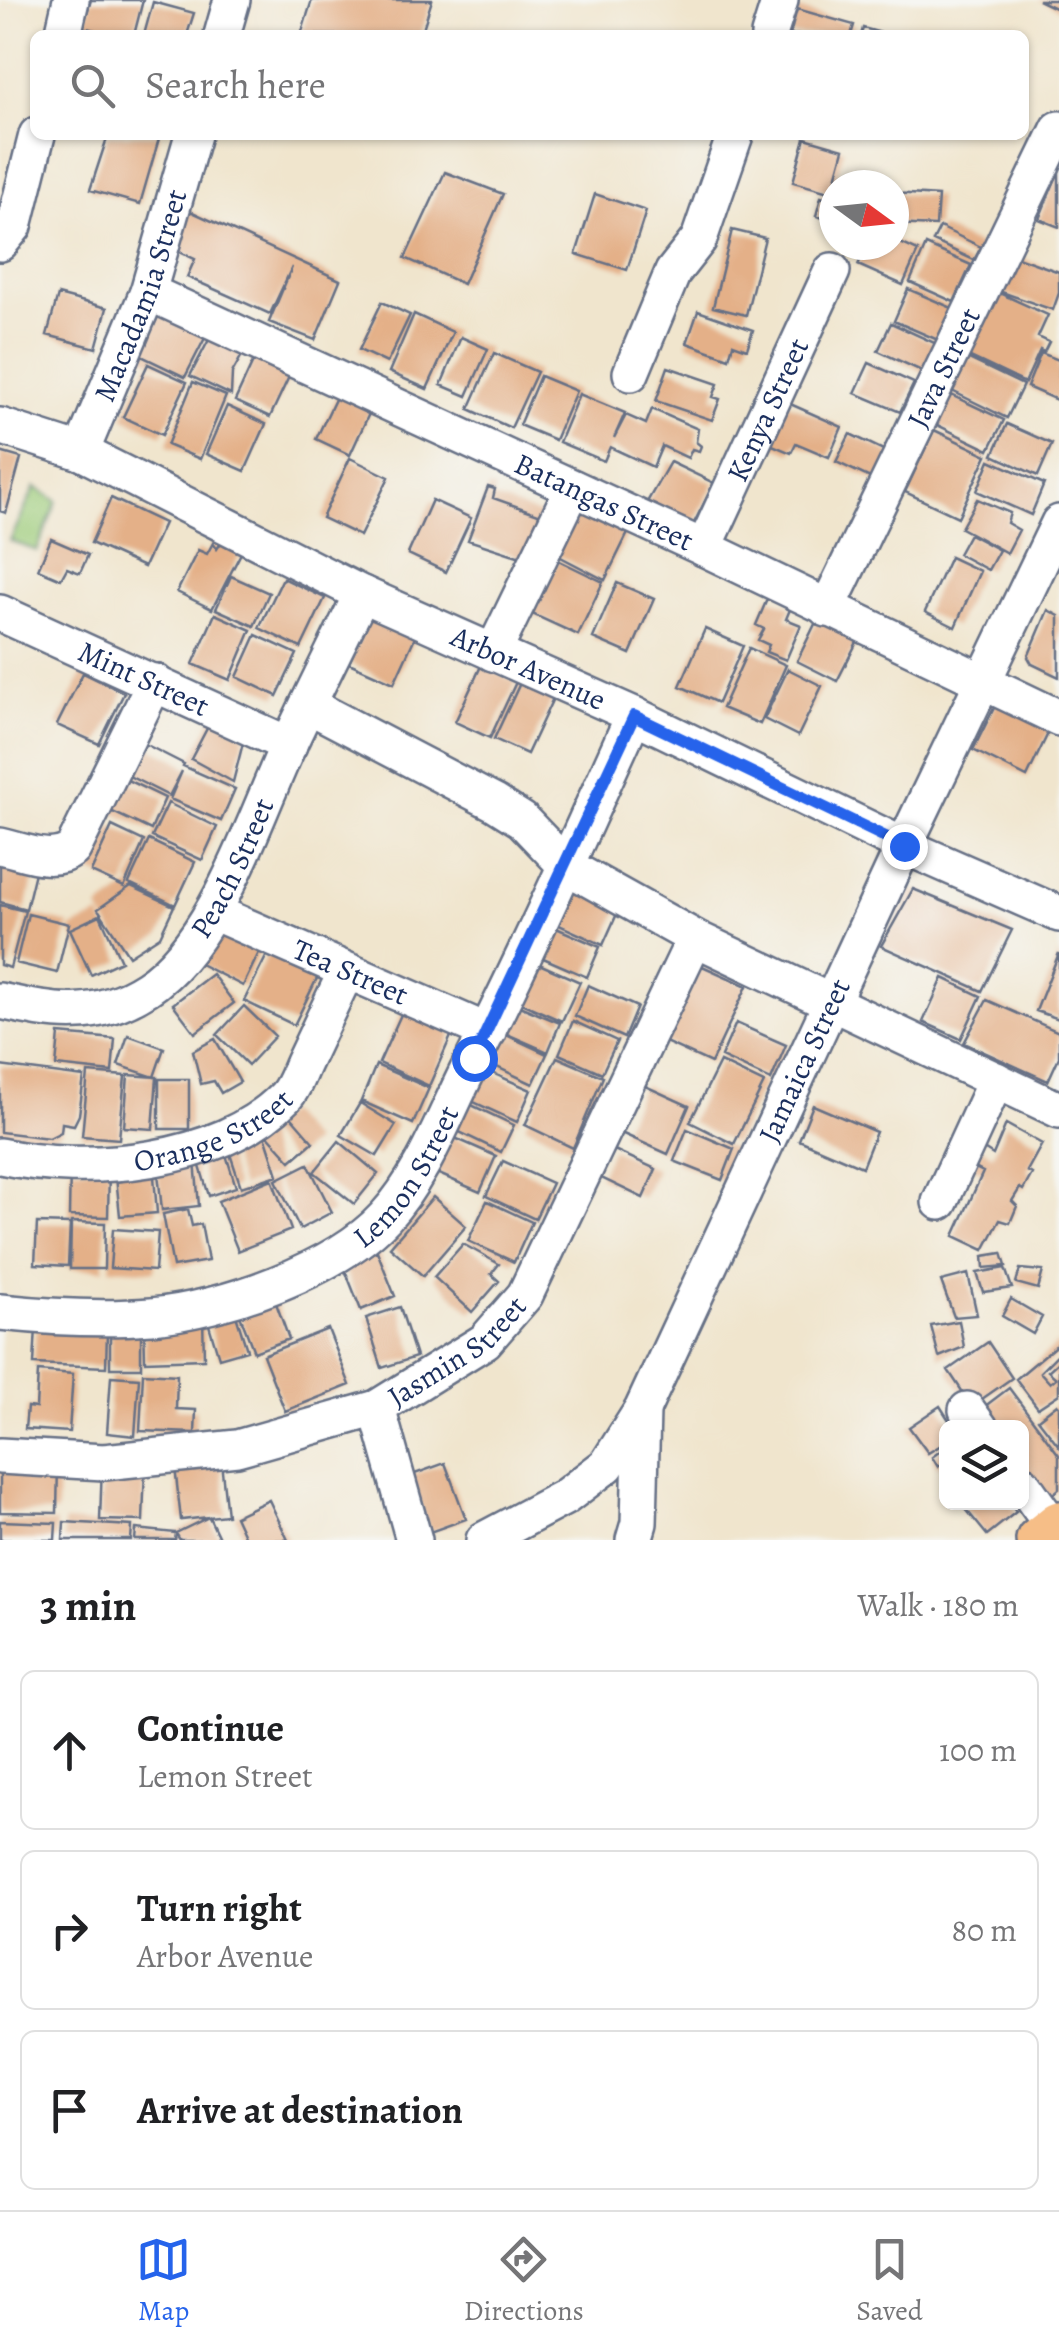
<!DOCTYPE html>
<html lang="en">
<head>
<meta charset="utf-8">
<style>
  body { margin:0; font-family:Alegreya,serif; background:#f2f2f2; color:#202124 }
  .controls { position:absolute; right:30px; bottom:30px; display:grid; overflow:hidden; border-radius:15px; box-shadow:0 2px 8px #0004 }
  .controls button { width:90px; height:90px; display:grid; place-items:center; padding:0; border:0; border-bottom:2px solid #e0e0e0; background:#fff; color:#202124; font:50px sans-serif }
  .compass { position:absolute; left:819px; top:170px; width:90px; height:90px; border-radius:50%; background:#fff; box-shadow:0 2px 8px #0004; rotate:105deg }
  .stop { position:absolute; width:30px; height:30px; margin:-22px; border:8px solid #2563eb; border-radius:50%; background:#fff }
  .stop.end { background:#2563eb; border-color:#fff; box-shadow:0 2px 10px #0008 }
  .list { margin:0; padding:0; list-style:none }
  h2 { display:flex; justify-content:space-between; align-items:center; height:130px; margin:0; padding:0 40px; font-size:42px }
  h2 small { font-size:32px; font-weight:400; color:#757577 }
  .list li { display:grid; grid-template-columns:65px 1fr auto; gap:30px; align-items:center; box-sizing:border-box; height:160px; margin:0 20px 20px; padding:0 20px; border:2px solid #e0e0e0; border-radius:15px }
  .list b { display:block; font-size:38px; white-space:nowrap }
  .list p { margin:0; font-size:32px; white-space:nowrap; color:#757577 }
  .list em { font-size:32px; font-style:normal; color:#757577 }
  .icon { flex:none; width:55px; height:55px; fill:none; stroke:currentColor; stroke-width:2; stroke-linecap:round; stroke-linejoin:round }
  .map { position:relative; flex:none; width:1059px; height:1540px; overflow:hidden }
  .search { position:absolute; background:#fff; box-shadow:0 2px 8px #0004; left:30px; right:30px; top:30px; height:110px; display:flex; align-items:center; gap:25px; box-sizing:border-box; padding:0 35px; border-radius:15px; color:#757577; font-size:38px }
  .sheet { height:670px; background:#fff }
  nav { display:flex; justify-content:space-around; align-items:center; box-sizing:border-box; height:140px; border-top:2px solid #e0e0e0; background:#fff; font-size:28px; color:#757577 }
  nav a { display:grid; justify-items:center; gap:5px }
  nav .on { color:#2563eb }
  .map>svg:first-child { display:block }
  .green { fill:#9ecc7a; stroke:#5c7e6c; stroke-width:2.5 }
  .building { fill:#e4b088 }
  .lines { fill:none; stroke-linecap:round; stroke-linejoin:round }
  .minor-casing { stroke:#666f85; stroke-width:40 }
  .major-casing { stroke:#666f85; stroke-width:50 }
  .minor { stroke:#fff; stroke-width:35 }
  .major { stroke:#f6be87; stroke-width:45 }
  .route { stroke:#2563eb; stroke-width:12 }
  .labels { text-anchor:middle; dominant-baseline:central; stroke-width:8; stroke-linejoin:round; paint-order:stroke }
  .street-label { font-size:30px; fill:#1b2f5e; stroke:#f6f6f2 }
</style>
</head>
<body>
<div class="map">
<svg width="1059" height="1540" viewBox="0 0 1059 1540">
  <rect width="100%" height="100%" fill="#f6f6f2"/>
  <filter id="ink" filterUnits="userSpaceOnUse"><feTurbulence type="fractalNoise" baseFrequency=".01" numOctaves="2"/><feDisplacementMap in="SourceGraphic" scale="20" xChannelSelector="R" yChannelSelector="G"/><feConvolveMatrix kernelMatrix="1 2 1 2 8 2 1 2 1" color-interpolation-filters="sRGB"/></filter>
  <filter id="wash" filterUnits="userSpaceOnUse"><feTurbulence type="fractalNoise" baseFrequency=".0048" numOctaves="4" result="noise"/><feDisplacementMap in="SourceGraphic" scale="40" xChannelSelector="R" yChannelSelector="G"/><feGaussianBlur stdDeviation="2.25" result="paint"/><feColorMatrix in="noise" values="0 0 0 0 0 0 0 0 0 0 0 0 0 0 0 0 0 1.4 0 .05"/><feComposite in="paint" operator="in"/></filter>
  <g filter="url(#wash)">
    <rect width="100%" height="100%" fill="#f0e5cd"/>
    <path class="green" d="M35 487 57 501 37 551 10 541Z"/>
    <g id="blocks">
      <path class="building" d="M91 0H143L134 35H114L83 27Z
        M312 0H432L421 35H301Z
        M1038 0H1059V10Z
        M153 2 194 13 187 35H144Z
        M797 9 854 25 851 35H790Z
        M863 28 885 34V35H861Z
        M108 135H160L140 204 90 190Z
        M805 138 844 149 832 193 793 182Z
        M1059 170V227L1039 219Z
        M445 172 503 194 463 284 405 258Z
        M894 193 938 196 936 226 894 224Z
        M595 194 646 211 627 270 576 254Z
        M821 197 834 201V221L816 216Z
        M188 210 340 280 315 340 269 322 292 267 270 314 187 277 195 259 171 248Z
        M940 227 981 247 974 260 933 241Z
        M732 230 765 238 746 315 713 307Z
        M894 240 918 251 903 285 858 265 867 245H894Z
        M926 245 971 265 954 302 910 282Z
        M1009 254 1059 272V293L1053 310 996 290Z
        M908 289 952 308 938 340 894 321Z
        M997 292 1048 315 1038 337 1049 342 1044 352 1040 350 1025 383 968 356Z
        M58 295 107 308 96 348 47 335Z
        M382 302 410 315 387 363 359 350Z
        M163 307 209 330 185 377 139 355Z
        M698 311 753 330 747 349 733 344 729 358 687 343Z
        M414 314 453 332 427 389 389 372Z
        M891 323 939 345 926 373 878 351Z
        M213 332 246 348 232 373 231 395 190 376Z
        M461 337 488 349 467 396 441 385Z
        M258 351 293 368 270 417 235 401Z
        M494 353 537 372 511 428 469 409Z
        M1041 353 1059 360V401L1027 387Z
        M965 357 1023 385 1007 418 950 390Z
        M869 363 914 383 900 412 855 393Z
        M148 364 187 382 162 435 123 417Z
        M668 367 718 384 713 397 720 399 712 420 656 401Z
        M540 376 576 391 555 440 519 425Z
        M193 382 226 396 200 459 167 445Z
        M339 391 372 407 350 455 316 439Z
        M579 394 625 413 614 438 626 415 646 424 652 409 698 429 696 442 701 446 699 451 692 449 688 458 662 446 653 467 610 447 604 461 559 442Z
        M949 394 1004 420 989 450 935 424Z
        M788 403 842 427 829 457 796 443 791 453 770 444Z
        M227 406 266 424 245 471 206 454Z
        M1007 424 1052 444 1038 476 993 455Z
        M934 430 987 455 958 517 905 492Z
        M850 434 894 455 881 483 836 462Z
        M0 452 21 458 6 513 0 511Z
        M350 458 389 477 360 536 322 518Z
        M990 460 1044 484 1031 515 977 491Z
        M670 462 714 483 689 533 642 511Z
        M488 487 495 489 493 498 544 516 527 559 468 540Z
        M111 498 164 523 144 567 91 543Z
        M977 499 1010 513 1007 523 1019 530 1007 553 961 528Z
        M432 500 471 518 446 572 408 554Z
        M579 506 629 531 605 580 555 554Z
        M969 534 999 550 988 570 958 554Z
        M51 539 88 555 80 573 67 568 61 579 38 569Z
        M213 543 217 549 221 543 241 553 212 609 177 592 198 550 207 554Z
        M950 557 980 571 955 627 925 612Z
        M558 560 603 582 578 635 532 614Z
        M231 576 269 593 254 626 216 609Z
        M283 578 325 598 301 648 259 628Z
        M617 583 654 599 630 654 593 638Z
        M768 597 791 607 786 619 801 625 786 660 766 652 769 645 758 640 764 629 756 625Z
        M1048 610 1059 616V677L1032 664 1028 657Z
        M215 614 251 630 230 680 193 664Z
        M370 615 416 635 394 683 349 663Z
        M818 618 859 638 837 681 797 661Z
        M705 629 743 646 718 703 680 686Z
        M256 635 297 654 277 696 237 677Z
        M749 648 786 665 760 724 722 708Z
        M481 666 516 682 490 738 455 722Z
        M788 669 822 686 798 736 764 719Z
        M83 673 124 693 99 744 57 725Z
        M521 681 554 696 527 754 494 739Z
        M999 698 1052 725 1027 777 973 750Z
        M213 717 245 735 233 782 191 759Z
        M139 741 184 764 183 766 235 789 221 821 170 799 182 771 169 796 123 773Z
        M121 777 165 798 151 830 106 809Z
        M168 803 217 827 202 860 152 837Z
        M112 826 144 841 124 887 91 872Z
        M149 840 195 862 175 905 129 883Z
        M0 850 38 860 26 909 0 902Z
        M566 882 620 907 603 945 548 920Z
        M131 886 174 906 160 936 129 956 98 909Z
        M913 889 1012 930 982 991 881 946Z
        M0 905 25 911 10 968 0 965Z
        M28 914 69 924 57 973 16 963Z
        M100 915 121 961 91 975 70 929Z
        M222 921 264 942 243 986 200 964Z
        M547 924 600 947 587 977 534 954Z
        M272 945 321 970 294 1025 244 1001Z
        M1059 953V1019L1036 1011Z
        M530 960 580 982 562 1021 512 999Z
        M700 965 747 986 711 1063 665 1042Z
        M212 974 234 1003 195 1033 173 1004Z
        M943 978 981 996 961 1039 923 1022Z
        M588 985 637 1007 624 1038 575 1016Z
        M408 999 452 1034 429 1086 379 1063Z
        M987 1000 1059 1032V1057L1048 1081 964 1043Z
        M512 1003 560 1023 548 1052 500 1031Z
        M244 1006 275 1036 248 1065 217 1035Z
        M573 1021 617 1041 602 1073 559 1054Z
        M736 1023 786 1045 771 1080 721 1057Z
        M500 1032 547 1054 533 1084 486 1062Z
        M59 1034 115 1039 112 1072 56 1066Z
        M128 1035 164 1048 154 1077 118 1065Z
        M215 1039 240 1082 221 1093 214 1081 201 1084 193 1051Z
        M557 1057 603 1077 573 1148 525 1125Z
        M720 1062 764 1083 734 1144 690 1122Z
        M376 1065 429 1088 413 1124 361 1101Z
        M0 1066 84 1077 79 1115 74 1125 62 1123 61 1132 49 1138 0 1132Z
        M481 1068 531 1090 517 1122 467 1099Z
        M88 1073 125 1076 119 1139 82 1136Z
        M128 1075 157 1077 153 1129 124 1127Z
        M159 1079H189V1129H159Z
        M643 1085 689 1106 668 1154 621 1133Z
        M465 1102 514 1125 501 1152 453 1129Z
        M360 1103 396 1125 377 1156 341 1135Z
        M813 1105 876 1132 862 1167 799 1140Z
        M287 1112 313 1142 291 1161 265 1132Z
        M1006 1124 1042 1144 1027 1171 1032 1174 1023 1190 1020 1188 1012 1201 1017 1206 1010 1223 1000 1220 984 1250 954 1236 983 1172 971 1166 982 1148 993 1155Z
        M263 1129 278 1175 241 1187 226 1142Z
        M687 1129 734 1149 722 1180 674 1161Z
        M448 1135 496 1156 480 1192 432 1171Z
        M339 1141 378 1174 354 1204 314 1172Z
        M223 1145 236 1187 209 1196 196 1153Z
        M612 1149 656 1169 643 1198 599 1177Z
        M195 1161 199 1206 162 1210 157 1164Z
        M503 1161 552 1183 535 1219 486 1196Z
        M153 1164 157 1213 120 1216 115 1167Z
        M308 1164 332 1212 300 1229 276 1180Z
        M70 1168H109L108 1217 69 1216Z
        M272 1179 291 1230 238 1251 218 1201Z
        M433 1197 466 1226 423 1276 390 1247Z
        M487 1201 532 1222 514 1262 468 1241Z
        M188 1209 192 1226 201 1224 208 1261 173 1267 163 1214Z
        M71 1222 105 1223 104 1269H70Z
        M37 1223 70 1224 68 1266 35 1264Z
        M113 1229 158 1232 155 1271 110 1268Z
        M463 1244 499 1264 491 1274 499 1281 472 1312 434 1277Z
        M377 1251 395 1296 361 1310 343 1265Z
        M1002 1253 1006 1266 984 1268 983 1256Z
        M1005 1268 1012 1288 983 1292 977 1273Z
        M1020 1269 1043 1271 1038 1289 1016 1283Z
        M968 1274 977 1315 954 1317 941 1281Z
        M272 1292 289 1339 254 1352 236 1305Z
        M1011 1299 1042 1317 1033 1334 1002 1316Z
        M233 1306 247 1350 219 1358 206 1315Z
        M400 1307 416 1357 382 1368 366 1318Z
        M203 1318 204 1359 145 1361 144 1319Z
        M959 1321 964 1347 939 1357 931 1326Z
        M110 1322H141V1368H110Z
        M36 1327 107 1330 106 1367 34 1364Z
        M328 1329 350 1385 285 1411 263 1355Z
        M988 1342 1012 1378 972 1406 948 1370Z
        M1059 1343V1353L1040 1372 1050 1383 1056 1378 1048 1371 1059 1361V1394L1038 1408 1016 1379Z
        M38 1371 73 1374 69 1432 25 1429 27 1407 36 1408Z
        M143 1373 177 1375 176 1409 196 1410 195 1433 140 1431Z
        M111 1376 139 1378 135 1436 107 1433Z
        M1009 1388 1059 1455V1489L1046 1499 1022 1466V1428H993L980 1410Z
        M1057 1404 1059 1406V1446L1038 1419Z
        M940 1406 954 1428H946V1442L928 1453 909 1427Z
        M946 1447V1461L938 1467 932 1457Z
        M0 1462 58 1463 57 1513 0 1512Z
        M221 1462 227 1515 181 1520 175 1467Z
        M445 1463 466 1519 430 1532 409 1476Z
        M102 1464 145 1466 143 1521 100 1520Z
        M269 1500 288 1540H246L235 1516Z
        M960 1502H1009L1016 1512 987 1535Z
        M209 1517 220 1540H180L176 1533Z
        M0 1521 56 1523 55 1540H0Z
        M64 1522 132 1526 131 1540H63Z
        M136 1529 176 1533 175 1540H135Z"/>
    </g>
  </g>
  <g filter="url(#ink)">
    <use href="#blocks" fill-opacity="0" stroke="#666f85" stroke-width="2.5"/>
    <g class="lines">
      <g class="minor-casing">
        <g id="minor">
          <path d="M63 35 71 0"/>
          <path d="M222 35 232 0"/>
          <path d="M769 35 780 0"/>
          <path d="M0 243 14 226 37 135"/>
          <path id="s1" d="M148 292 704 548 1059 718"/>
          <path d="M631 373 673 272 699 239 735 135"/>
          <path id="s2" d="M0 426 81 452 362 594 634 715 904 846 1059 914"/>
          <path id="s3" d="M81 452 148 292 193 135"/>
          <path id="s4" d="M704 548 832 271"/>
          <path id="s5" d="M827 609 1059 129"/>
          <path id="s6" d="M0 613 289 745"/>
          <path d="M493 653 573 488"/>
          <path d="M308 705 495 803 522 820 566 866 695 938 1059 1110"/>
          <path d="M0 846C24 851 52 865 73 849L155 682"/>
          <path id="s7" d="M213 912 488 1032"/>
          <path id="s8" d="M0 1001C55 1013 96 1021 147 988 216 943 254 819 288 746 312 695 337 645 362 594"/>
          <path id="s9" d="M0 1156C86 1175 220 1164 285 1097 293 1089 298 1074 303 1063 317 1033 332 1002 346 972"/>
          <path d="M940 1202 996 1080"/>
          <path id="s10" d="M0 1312C49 1317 102 1320 151 1316 222 1310 336 1270 385 1217 422 1177 443 1120 467 1072 526 955 580 835 634 715"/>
          <path d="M377 1408 414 1540"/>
          <path d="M967 1410 980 1428"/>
          <path id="s11" d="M0 1456 104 1462 237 1448 377 1408 485 1341 525 1295 695 938"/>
          <path d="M1022 1483 1054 1528"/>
          <path id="s12" d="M484 1540 565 1497 607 1465 642 1410 904 846 1059 523"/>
          <path d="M634 1540 639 1523 642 1411"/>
        </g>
      </g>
      <g class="major-casing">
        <path id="major" d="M1039 1540 1059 1524"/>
      </g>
      <use href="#minor" class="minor"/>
      <use href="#major" class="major"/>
    </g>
  </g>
  <g class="lines" filter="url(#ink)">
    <path class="route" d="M474 1058 634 716 904 846"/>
  </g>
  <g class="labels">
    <g class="street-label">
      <text stroke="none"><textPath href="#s3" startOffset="168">Macadamia Street</textPath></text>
      <text stroke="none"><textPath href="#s5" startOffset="268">Java Street</textPath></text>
      <text stroke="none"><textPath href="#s4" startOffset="152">Kenya Street</textPath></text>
      <text stroke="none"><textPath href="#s1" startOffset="502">Batangas Street</textPath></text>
      <text stroke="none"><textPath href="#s2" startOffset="582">Arbor Avenue</textPath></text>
      <text stroke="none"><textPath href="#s6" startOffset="158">Mint Street</textPath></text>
      <text stroke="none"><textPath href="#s8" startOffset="302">Peach Street</textPath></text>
      <text stroke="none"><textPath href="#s7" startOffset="150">Tea Street</textPath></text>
      <text stroke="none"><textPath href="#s12" startOffset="595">Jamaica Street</textPath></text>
      <text stroke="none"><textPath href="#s9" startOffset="220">Orange Street</textPath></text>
      <text stroke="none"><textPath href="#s10" startOffset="455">Lemon Street</textPath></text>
      <text stroke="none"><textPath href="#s11" startOffset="482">Jasmin Street</textPath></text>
    </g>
  </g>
</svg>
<div class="controls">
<button><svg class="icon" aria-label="layers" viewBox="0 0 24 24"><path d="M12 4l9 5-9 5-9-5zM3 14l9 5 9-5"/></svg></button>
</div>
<svg class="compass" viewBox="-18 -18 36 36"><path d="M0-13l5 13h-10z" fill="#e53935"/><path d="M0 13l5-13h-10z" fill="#757577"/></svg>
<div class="stop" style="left:474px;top:1058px"></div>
<div class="stop end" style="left:904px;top:846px"></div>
<div class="search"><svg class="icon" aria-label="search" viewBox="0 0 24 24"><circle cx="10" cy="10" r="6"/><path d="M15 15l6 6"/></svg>Search here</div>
</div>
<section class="sheet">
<h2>3 min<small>Walk · 180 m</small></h2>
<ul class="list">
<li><svg class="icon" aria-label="ahead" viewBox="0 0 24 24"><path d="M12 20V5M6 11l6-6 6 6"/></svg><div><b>Continue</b><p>Lemon Street</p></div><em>100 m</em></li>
<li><svg class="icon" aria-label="right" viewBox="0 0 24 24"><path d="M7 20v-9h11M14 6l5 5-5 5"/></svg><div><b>Turn right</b><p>Arbor Avenue</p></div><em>80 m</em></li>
<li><svg class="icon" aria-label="arrive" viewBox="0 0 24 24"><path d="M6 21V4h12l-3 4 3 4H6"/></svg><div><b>Arrive at destination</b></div></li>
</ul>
</section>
<nav>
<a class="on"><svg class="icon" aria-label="map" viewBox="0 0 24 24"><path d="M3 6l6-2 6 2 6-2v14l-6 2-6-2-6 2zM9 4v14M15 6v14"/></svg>Map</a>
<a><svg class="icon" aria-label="directions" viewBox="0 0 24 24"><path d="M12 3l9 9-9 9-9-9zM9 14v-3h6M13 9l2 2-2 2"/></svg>Directions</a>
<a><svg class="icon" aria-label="saved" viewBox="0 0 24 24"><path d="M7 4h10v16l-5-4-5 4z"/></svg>Saved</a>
</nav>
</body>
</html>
